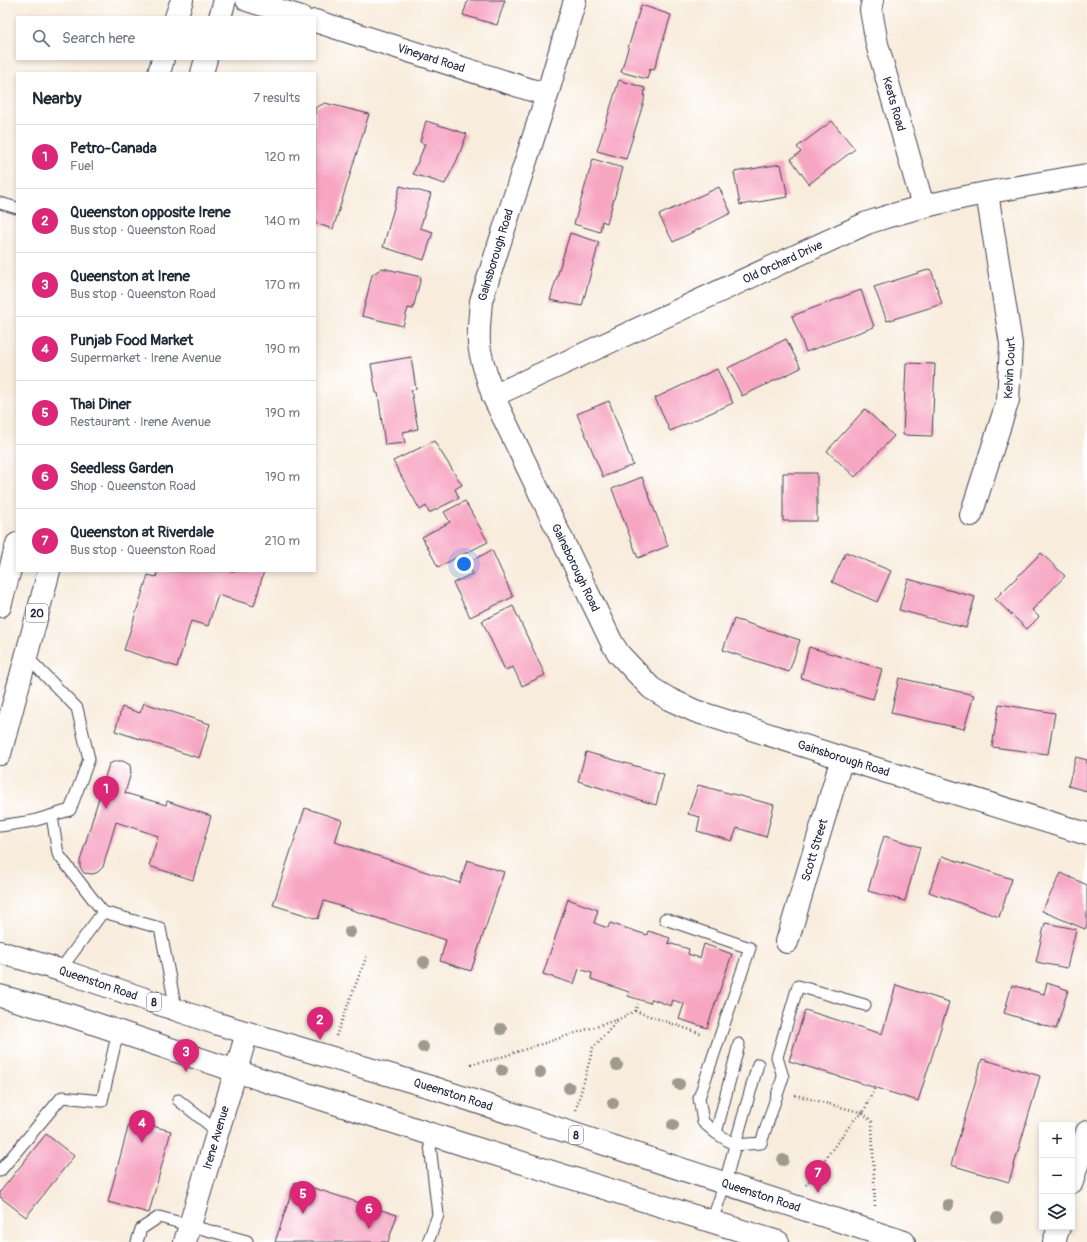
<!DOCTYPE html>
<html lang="en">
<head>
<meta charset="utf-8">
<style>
  body { margin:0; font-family:Pangolin,sans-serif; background:#f2f2f3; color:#1f2937 }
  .controls { position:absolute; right:12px; bottom:12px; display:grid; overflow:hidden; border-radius:0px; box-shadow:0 2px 6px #0003 }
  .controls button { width:36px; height:36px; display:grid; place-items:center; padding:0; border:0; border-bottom:1px solid #e0e1e3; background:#fff; color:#1f2937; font:20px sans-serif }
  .you { position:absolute; left:464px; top:564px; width:14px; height:14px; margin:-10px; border:3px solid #fff; border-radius:50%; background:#1a73e8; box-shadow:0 0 0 6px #1a73e833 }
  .badge { display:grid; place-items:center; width:26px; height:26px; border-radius:50%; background:#db2777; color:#fff; font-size:13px; font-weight:700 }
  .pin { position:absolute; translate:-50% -33px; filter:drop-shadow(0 1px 2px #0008) }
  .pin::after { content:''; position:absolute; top:21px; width:14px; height:12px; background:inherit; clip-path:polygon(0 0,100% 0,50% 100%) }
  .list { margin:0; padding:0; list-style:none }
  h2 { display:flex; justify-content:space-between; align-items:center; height:52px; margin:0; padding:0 16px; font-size:17px }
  h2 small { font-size:13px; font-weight:400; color:#747a83 }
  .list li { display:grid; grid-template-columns:26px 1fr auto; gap:12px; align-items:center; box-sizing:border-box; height:64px; padding:0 16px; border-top:1px solid #e0e1e3 }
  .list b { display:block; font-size:15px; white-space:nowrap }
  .list p { margin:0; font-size:13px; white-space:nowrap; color:#747a83 }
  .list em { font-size:13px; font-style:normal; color:#747a83 }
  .icon { flex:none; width:22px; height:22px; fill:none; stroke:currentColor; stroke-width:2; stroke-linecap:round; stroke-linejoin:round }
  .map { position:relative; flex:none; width:1087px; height:1242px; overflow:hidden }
  .search { position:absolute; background:#fff; box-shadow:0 2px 6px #0003; left:16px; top:16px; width:300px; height:44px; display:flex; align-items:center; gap:10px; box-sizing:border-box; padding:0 14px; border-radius:0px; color:#747a83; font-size:15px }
  .panel { position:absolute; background:#fff; box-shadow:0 2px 6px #0003; left:16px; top:72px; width:300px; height:500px; border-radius:0px }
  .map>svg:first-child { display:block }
  .building { fill:#f7a6c2 }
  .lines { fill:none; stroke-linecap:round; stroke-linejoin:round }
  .lane-casing { stroke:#424053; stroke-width:13 }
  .street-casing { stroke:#424053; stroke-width:24 }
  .primary-casing { stroke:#424053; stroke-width:24 }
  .path { stroke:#424053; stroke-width:2.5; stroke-dasharray:1 3; stroke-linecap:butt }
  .lane { stroke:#fff; stroke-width:11 }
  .street { stroke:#fff; stroke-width:22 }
  .primary { stroke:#fff; stroke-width:22 }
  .tree { fill:#9e9a8d }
  .labels { text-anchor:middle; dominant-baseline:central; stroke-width:4; stroke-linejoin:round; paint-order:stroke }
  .shield { fill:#fff; stroke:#646476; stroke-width:1 }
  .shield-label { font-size:11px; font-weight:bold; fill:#22223b }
  .street-label { font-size:12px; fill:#22223b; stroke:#fff }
</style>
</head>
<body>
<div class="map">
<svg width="1087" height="1242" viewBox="0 0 1087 1242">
  <rect width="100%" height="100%" fill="#fff"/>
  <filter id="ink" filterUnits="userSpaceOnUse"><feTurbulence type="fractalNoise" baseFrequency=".025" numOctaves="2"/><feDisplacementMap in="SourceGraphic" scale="8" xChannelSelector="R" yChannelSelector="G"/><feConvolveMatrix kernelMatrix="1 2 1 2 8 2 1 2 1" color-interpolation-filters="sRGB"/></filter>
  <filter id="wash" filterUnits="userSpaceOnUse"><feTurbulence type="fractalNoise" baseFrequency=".012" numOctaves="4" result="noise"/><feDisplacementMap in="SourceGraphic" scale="16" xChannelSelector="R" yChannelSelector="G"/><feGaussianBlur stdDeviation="0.9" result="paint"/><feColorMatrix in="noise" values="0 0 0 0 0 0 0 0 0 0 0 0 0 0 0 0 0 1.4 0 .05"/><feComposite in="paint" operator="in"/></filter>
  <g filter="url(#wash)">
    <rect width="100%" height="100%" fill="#f8ecdc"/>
    <g id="blocks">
      <path class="building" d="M468 0H505L497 25 463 15Z
        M641 5 671 15 654 70 650 69 647 79 621 72Z
        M619 80 645 88 644 101 626 159 597 151Z
        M325 103 369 114 333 229 315 223V108Z
        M426 121 467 134 457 160 445 184 413 174 425 144 420 142Z
        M832 121 855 149 809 184 791 159 801 152 797 147Z
        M593 159 623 168 607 223 602 221 600 232 574 224Z
        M781 164 788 197 740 205 734 172Z
        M400 186 431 194 420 228 433 232 424 260 383 247Z
        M719 187 731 213 673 242 659 215Z
        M570 233 599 242 582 306 550 300Z
        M382 268 421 277 413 309 408 308 403 326 362 316 372 275Z
        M931 269 942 304 887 321 874 287Z
        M861 290 874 327 806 352 792 316Z
        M786 339 801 368 742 396 728 368Z
        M411 357 416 389 411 390 418 429 403 432 405 443 385 445 378 393H376L371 364Z
        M906 363 935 364 932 436 903 435Z
        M717 369 733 403 670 431 655 398Z
        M609 401 633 465 603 477 577 414Z
        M865 409 894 436 855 477 827 451Z
        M434 441 462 485 455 489 459 498 429 513 426 506 420 510 393 461Z
        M783 473H817V521H783Z
        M642 477 668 546 638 558 612 489Z
        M465 501 488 542 438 567 422 537 450 522 444 512Z
        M492 550 513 597 470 617 453 583 472 574 467 563Z
        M846 552 891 571 877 602 832 582Z
        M1041 553 1065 576 1032 610 1039 617 1027 629 995 599Z
        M158 571H264L254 606 218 595 208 626 191 621 177 667 124 650 148 575 156 577Z
        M908 579 975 597 966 628 899 610Z
        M513 606 545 675 522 686 513 667 505 670 482 621Z
        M734 619 800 640 789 672 723 650Z
        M809 647 882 669 873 699 801 678Z
        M899 678 974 695 964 729 891 713Z
        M144 703 210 724 199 758 115 731 122 707 140 713Z
        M999 704 1055 713 1048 754 992 747Z
        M586 752 664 774 656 805 578 781Z
        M1076 757 1087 760V791L1068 786Z
        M116 761H123L130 765 131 773 125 793 166 805 167 801 211 816 193 880 149 866 158 836 116 822 103 867 98 872 93 874 84 873 80 867V861L109 764Z
        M698 785 774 805 766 837 737 828 732 841 697 831 700 817 688 814Z
        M305 808 342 820 335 842 460 883 467 860 504 872 471 971 440 961 446 940 324 901 318 919 273 905Z
        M884 836 920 847 905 901 868 891Z
        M942 856 1012 879 999 917 929 892Z
        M1061 873 1087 885V925L1085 929 1042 911Z
        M568 899 598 910 594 923 608 928 610 923 647 935 648 931 670 938 668 943 689 949 688 954 700 958 704 944 732 954 707 1028 679 1019 684 1004 673 1000 671 1006 652 999 650 1003 628 996 629 992 591 979 592 973 579 969 574 984 543 974Z
        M1045 923 1076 929 1067 968 1036 962Z
        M1047 983 1068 990 1056 1029 1004 1013 1012 985 1044 994Z
        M896 985 949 1002 918 1101 789 1061 805 1010 882 1034Z
        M982 1059 1040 1076 1009 1182 951 1165Z
        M130 1120 171 1131 149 1213 108 1202Z
        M46 1134 74 1156 26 1217 0 1197V1192Z
        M295 1182 397 1215 388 1242H275Z"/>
    </g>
  </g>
  <g filter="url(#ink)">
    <use href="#blocks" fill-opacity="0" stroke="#424053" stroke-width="1"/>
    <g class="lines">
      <g class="lane-casing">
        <path id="lane" d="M0 203 17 208
          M52 816 58 854 103 912
          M0 826 33 821 70 810 89 759 77 708 26 656
          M665 919 750 948 699 1098 703 1122 716 1133
          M60 970 103 912 160 928 176 1009
          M758 1064 735 1145 761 1143 783 1077 777 1057 798 986 865 1005
          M178 1100 218 1132
          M0 1171 62 1097 102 1101 118 1031
          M712 1221 725 1183 735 1145 716 1133 739 1044
          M137 1242 141 1229 159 1217 247 1241
          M428 1242 438 1215 430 1145 433 1135"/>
      </g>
      <g class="street-casing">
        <g id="street">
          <path d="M247 0 301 17"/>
          <path id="s1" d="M575 0 547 95 481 301C480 315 478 330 479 344 481 362 488 379 493 396L612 643 619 654 651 688 669 699 695 711 842 758 1087 834"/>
          <path id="s2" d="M873 0 871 10 877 44 923 206"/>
          <path id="s3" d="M315 21 547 95"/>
          <path id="s4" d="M493 396 867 223C938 199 1013 188 1087 175"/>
          <path id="s5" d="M971 515 1008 400 1011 344 987 193"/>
          <path id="s6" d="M787 942 842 758"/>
          <path d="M1072 1182 1087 1132"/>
          <path id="s7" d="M185 1242 247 1033"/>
          <path d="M1054 1242 1059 1227"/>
        </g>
      </g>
      <g class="primary-casing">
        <g id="primary">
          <path d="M176 17 182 0"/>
          <path d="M220 17 225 0"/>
          <path d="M159 73 163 59"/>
          <path d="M202 73 206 59"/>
          <path d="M0 606 17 544"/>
          <path d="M0 754 49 571"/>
          <path id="s8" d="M0 952 60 970 218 1024 434 1088 904 1242"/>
          <path d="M0 996 69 1015 266 1081 465 1145 778 1242"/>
        </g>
      </g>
      <path class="path" d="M635 1011 702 1034
        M336 1036 367 955
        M471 1064 492 1060 619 1019 635 1011 638 1004
        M795 1095 863 1113 875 1087
        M576 1110 593 1048 619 1019
        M806 1185 853 1121 863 1113 872 1122 875 1208"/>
      <use href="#lane" class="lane"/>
      <use href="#street" class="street"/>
      <use href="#primary" class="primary"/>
    </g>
    <g class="tree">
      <circle cx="350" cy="932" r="6"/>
      <circle cx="424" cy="962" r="6"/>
      <circle cx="501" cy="1029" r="6"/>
      <circle cx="423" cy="1047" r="6"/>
      <circle cx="617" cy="1065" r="6"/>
      <circle cx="502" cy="1070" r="6"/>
      <circle cx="540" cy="1072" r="6"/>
      <circle cx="679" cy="1084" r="6"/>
      <circle cx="569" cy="1088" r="6"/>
      <circle cx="613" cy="1103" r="6"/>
      <circle cx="673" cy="1125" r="6"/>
      <circle cx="783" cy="1160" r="6"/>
      <circle cx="948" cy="1205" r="6"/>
      <circle cx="997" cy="1218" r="6"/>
    </g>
  </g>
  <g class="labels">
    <g class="shield">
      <rect x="26" y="604" width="22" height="18" rx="3"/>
      <rect x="147" y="993" width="14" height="18" rx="3"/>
      <rect x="569" y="1126" width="14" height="18" rx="3"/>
    </g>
    <g class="shield-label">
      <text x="37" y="613">20</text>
      <text x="154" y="1002">8</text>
      <text x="576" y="1135">8</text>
    </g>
    <g class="street-label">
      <text stroke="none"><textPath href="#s3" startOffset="122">Vineyard Road</textPath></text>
      <text stroke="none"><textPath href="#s2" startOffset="107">Keats Road</textPath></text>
      <text transform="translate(496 255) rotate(-73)">Gainsborough Road</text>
      <text stroke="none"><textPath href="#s4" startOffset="319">Old Orchard Drive</textPath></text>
      <text stroke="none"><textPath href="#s5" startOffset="153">Kelvin Court</textPath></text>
      <text stroke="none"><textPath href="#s1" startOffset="603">Gainsborough Road</textPath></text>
      <text stroke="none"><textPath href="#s1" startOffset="952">Gainsborough Road</textPath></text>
      <text stroke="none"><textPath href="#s6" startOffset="96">Scott Street</textPath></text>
      <text stroke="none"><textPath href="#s8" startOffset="103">Queenston Road</textPath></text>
      <text stroke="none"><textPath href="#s8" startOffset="475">Queenston Road</textPath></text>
      <text stroke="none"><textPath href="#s7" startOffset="109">Irene Avenue</textPath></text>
      <text stroke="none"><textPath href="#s8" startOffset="799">Queenston Road</textPath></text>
    </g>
  </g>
</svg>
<div class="controls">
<button>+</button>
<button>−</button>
<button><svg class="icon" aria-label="layers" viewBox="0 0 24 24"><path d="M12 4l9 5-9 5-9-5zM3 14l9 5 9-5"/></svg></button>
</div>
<div class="you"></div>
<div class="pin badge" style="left:106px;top:809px">1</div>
<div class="pin badge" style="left:320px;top:1040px">2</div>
<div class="pin badge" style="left:186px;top:1072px">3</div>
<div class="pin badge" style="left:142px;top:1143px">4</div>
<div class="pin badge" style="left:303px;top:1214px">5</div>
<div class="pin badge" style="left:369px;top:1229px">6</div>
<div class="pin badge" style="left:818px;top:1193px">7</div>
<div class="search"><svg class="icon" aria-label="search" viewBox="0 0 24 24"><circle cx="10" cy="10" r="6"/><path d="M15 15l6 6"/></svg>Search here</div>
<section class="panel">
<h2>Nearby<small>7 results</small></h2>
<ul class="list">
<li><span class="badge">1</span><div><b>Petro-Canada</b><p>Fuel</p></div><em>120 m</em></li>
<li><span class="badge">2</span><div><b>Queenston opposite Irene</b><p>Bus stop · Queenston Road</p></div><em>140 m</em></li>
<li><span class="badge">3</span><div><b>Queenston at Irene</b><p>Bus stop · Queenston Road</p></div><em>170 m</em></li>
<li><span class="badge">4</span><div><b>Punjab Food Market</b><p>Supermarket · Irene Avenue</p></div><em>190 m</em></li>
<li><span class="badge">5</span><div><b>Thai Diner</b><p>Restaurant · Irene Avenue</p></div><em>190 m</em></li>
<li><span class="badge">6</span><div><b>Seedless Garden</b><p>Shop · Queenston Road</p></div><em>190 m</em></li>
<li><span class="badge">7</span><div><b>Queenston at Riverdale</b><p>Bus stop · Queenston Road</p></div><em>210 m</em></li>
</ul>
</section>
</div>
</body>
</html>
